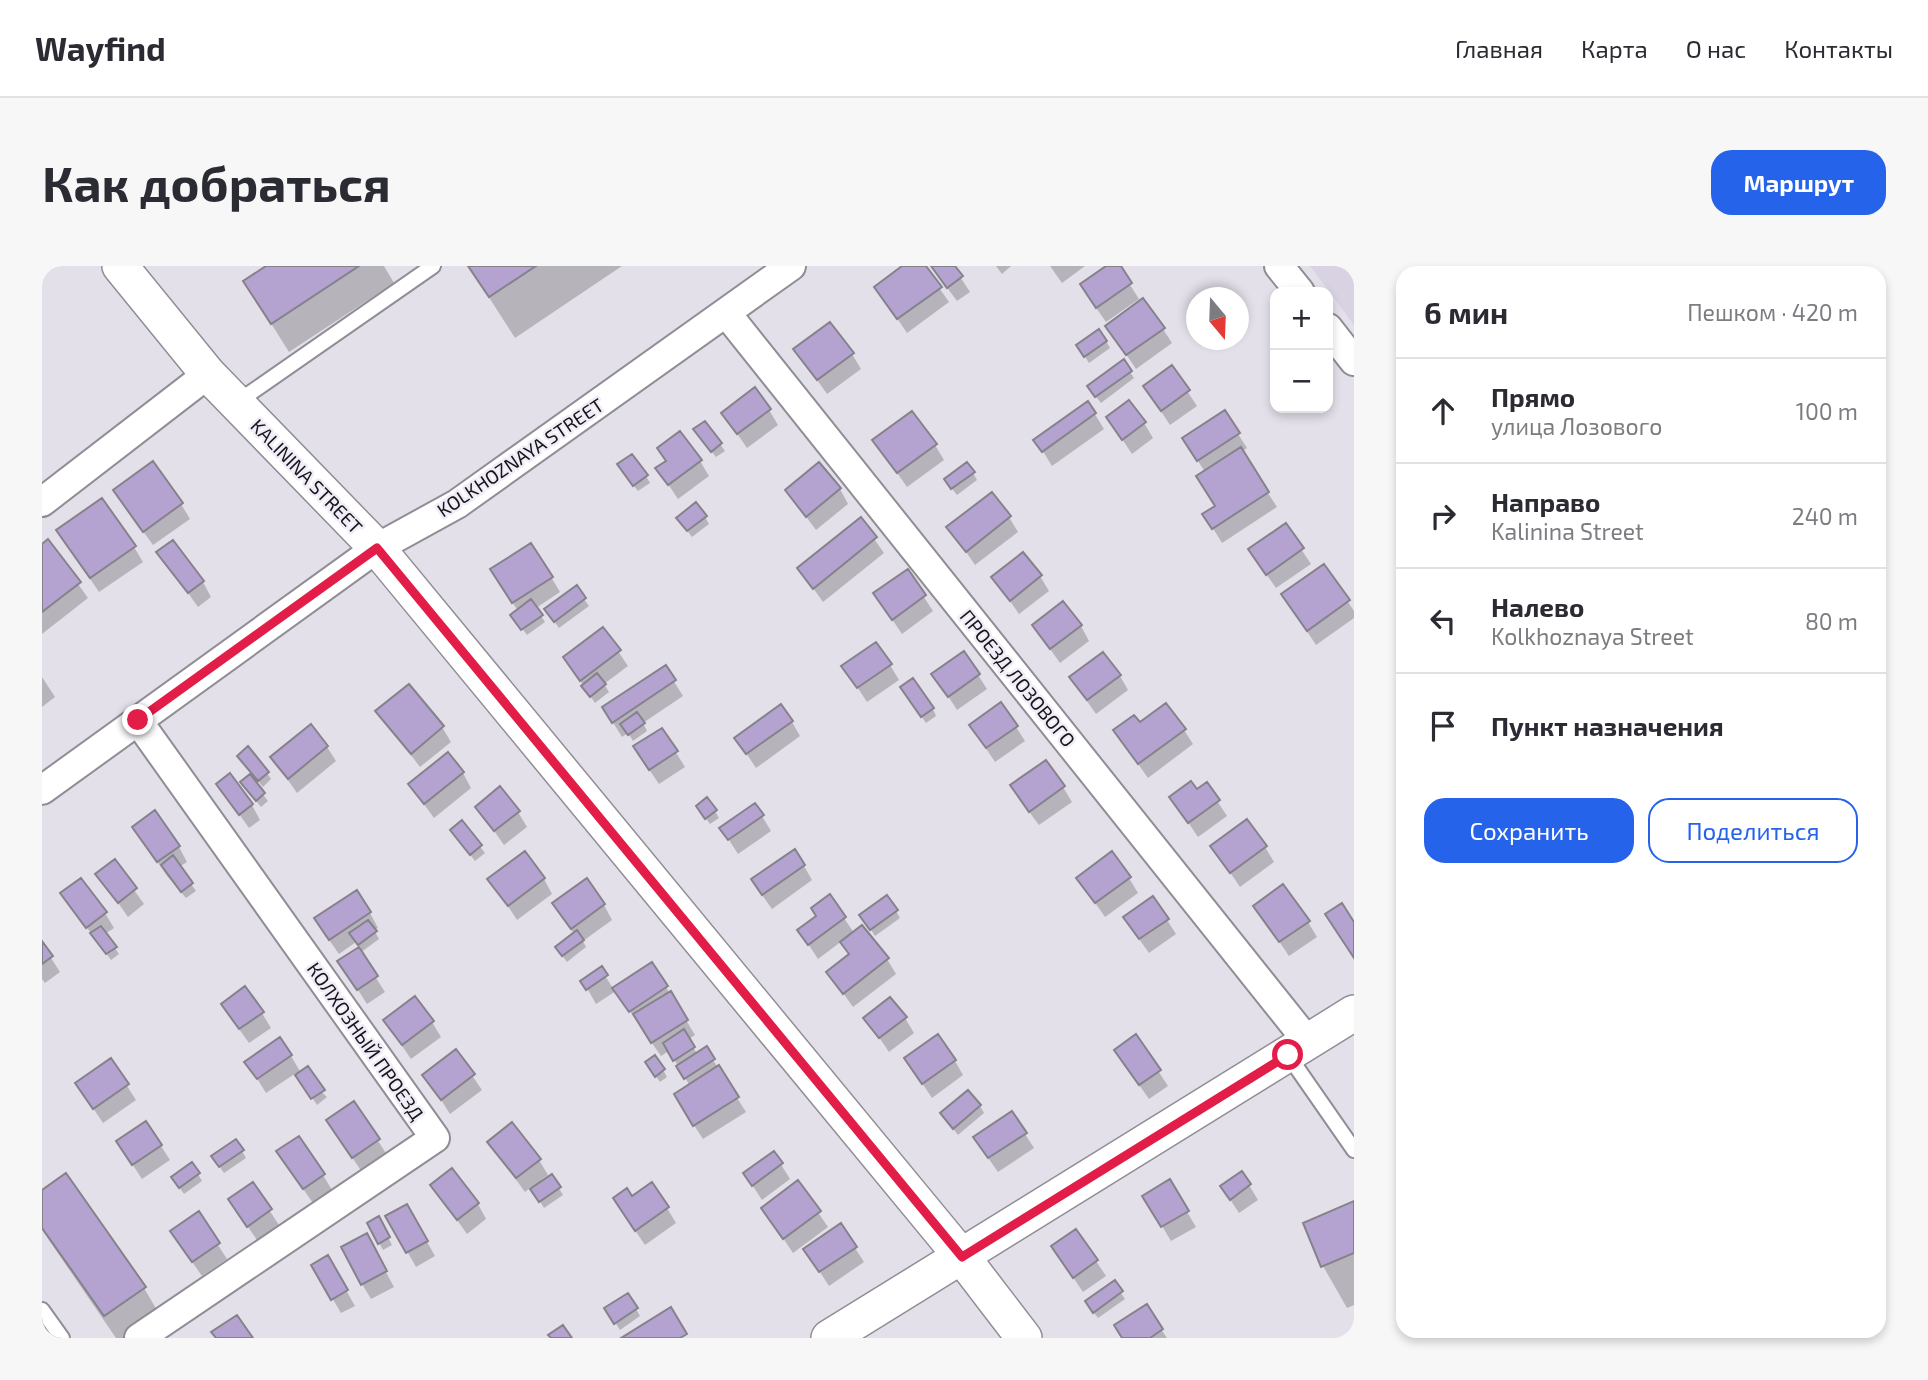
<!DOCTYPE html>
<html lang="ru">
<head>
<meta charset="utf-8">
<style>
  body { margin:0; font-family:"Exo 2",sans-serif; background:#f7f7f7; color:#2b2b33 }
  .controls { position:absolute; right:21px; top:21px; display:grid; overflow:hidden; border-radius:14px; box-shadow:0 4px 10px #0003 }
  .controls button { width:63px; height:63px; display:grid; place-items:center; padding:0; border:0; border-bottom:2px solid #e1e1e2; background:#fff; color:#2b2b33; font:35px sans-serif }
  .compass { position:absolute; left:1144px; top:21px; width:63px; height:63px; border-radius:50%; background:#fff; box-shadow:0 4px 10px #0003; rotate:161deg }
  .stop { position:absolute; width:21px; height:21px; margin:-16px; border:5px solid #e11d48; border-radius:50%; background:#fff }
  .stop.end { background:#e11d48; border-color:#fff; box-shadow:0 2px 7px #0008 }
  .list { margin:0; padding:0; list-style:none }
  h2 { display:flex; justify-content:space-between; align-items:center; height:91px; margin:0; padding:0 28px; font-size:30px }
  h2 small { font-size:23px; font-weight:400; color:#7c7c81 }
  .list li { display:grid; grid-template-columns:46px 1fr auto; gap:21px; align-items:center; box-sizing:border-box; height:105px; padding:0 28px; border-top:2px solid #e1e1e2 }
  .list b { display:block; font-size:26px; white-space:nowrap }
  .list p { margin:0; font-size:23px; white-space:nowrap; color:#7c7c81 }
  .list em { font-size:23px; font-style:normal; color:#7c7c81 }
  .actions { display:flex; gap:14px; padding:21px 28px }
  .actions a { flex:1; padding:16px 0; border:2px solid #2563eb; border-radius:21px; text-align:center; font-size:24px; color:#2563eb }
  .actions .main { background:#2563eb; color:#fff }
  .icon { flex:none; width:38px; height:38px; fill:none; stroke:currentColor; stroke-width:2; stroke-linecap:round; stroke-linejoin:round }
  .map { position:relative; flex:none; width:1312px; height:1072px; overflow:hidden; border-radius:21px }
  header { display:flex; align-items:center; gap:42px; box-sizing:border-box; height:98px; padding:0 35px; background:#fff; border-bottom:2px solid #e1e1e2 }
  header strong { font-size:33px }
  nav { display:flex; gap:38px; margin-inline-start:auto; font-size:24px }
  .intro { display:flex; align-items:center; justify-content:space-between; box-sizing:border-box; height:168px; padding:0 42px }
  h1 { margin:0; font-size:49px }
  .button { padding:18px 32px; border-radius:21px; background:#2563eb; color:#fff; font-size:24px; font-weight:700 }
  main { display:flex; gap:42px; padding:0 42px }
  aside { flex:1; background:#fff; border-radius:21px; box-shadow:0 4px 10px #0003 }
  .map>svg:first-child { display:block }
  .built { fill:#d8d2e3 }
  .shadow { fill:#0003 }
  .building { fill:#b4a3d0; stroke:#86828c; stroke-width:2 }
  .lines { fill:none; stroke-linecap:round; stroke-linejoin:round }
  .service-casing { stroke:#908d96; stroke-width:18 }
  .minor-casing { stroke:#908d96; stroke-width:32 }
  .tertiary-casing { stroke:#908d96; stroke-width:38 }
  .service { stroke:#fff; stroke-width:14 }
  .minor { stroke:#fff; stroke-width:28 }
  .tertiary { stroke:#fff; stroke-width:35 }
  .route { stroke:#e11d48; stroke-width:9 }
  .labels { text-anchor:middle; dominant-baseline:central; stroke-width:5; stroke-linejoin:round; paint-order:stroke }
  .street-label { font-size:19px; fill:#161518; stroke:#f1edf8 }
</style>
</head>
<body>
<header>
<strong>Wayfind</strong>
<nav><a>Главная</a><a>Карта</a><a>О нас</a><a>Контакты</a></nav>
</header>
<div class="intro"><h1>Как добраться</h1><a class="button">Маршрут</a></div>
<main>
<div class="map">
<svg width="1312" height="1072" viewBox="0 0 1312 1072">
  <rect width="100%" height="100%" fill="#e4e0ea"/>
  <path class="built" d="M1268 0H1312V59Z"/>
  <path class="shadow" d="M227 0H342L352 17 247 86 203 16Z
    M427 0H580L473 72Z
    M863 0H882L907 36 865 67 834 21Z
    M889 0H911L928 26 915 35Z
    M954 0H969L960 8Z
    M1008 0H1043L1020 17Z
    M1067 0H1076L1097 33 1064 56 1048 33Z
    M1065 60 1121 63 1130 77 1094 103Z
    M1064 75 1068 82 1047 97 1040 86Z
    M754 84 810 88 819 103 785 128Z
    M1130 102 1155 140 1128 159 1103 121Z
    M1088 106 1092 112 1059 137 1051 127Z
    M1046 137 1062 163 1010 200 994 174Z
    M727 144 736 159 705 182 681 147Z
    M1066 152 1102 157 1111 172 1090 188Z
    M663 157 683 185 674 191 658 171Z
    M1196 168 1205 182 1199 186 1235 241 1180 277 1163 249 1175 241 1163 206 1151 187Z
    M832 174 893 179 902 194 865 221Z
    M658 195 667 210 636 233 616 203Z
    M581 206 604 210 608 217 596 225Z
    M931 207 935 214 915 229 908 220Z
    M798 223 806 238 774 264 745 225Z
    M139 238 148 253 111 279 82 239Z
    M663 251 667 258 650 271 641 259Z
    M967 251 976 266 933 299 907 261Z
    M818 253 842 287 781 336 757 302Z
    M1243 259 1269 298 1234 322 1217 298Z
    M6 276 46 332 0 368V280Z
    M25 279 92 281 101 296 57 326Z
    M117 286 161 316 169 331 156 341Z
    M1282 300 1312 345V352L1274 379 1241 329Z
    M865 305 891 345 860 368 833 328Z
    M998 310 1007 325 977 348 951 311Z
    M509 311 518 326 494 342 503 356 485 369 475 356 476 345 459 319Z
    M534 322 547 340 517 362 509 351Z
    M992 360H1039L1047 375 1018 397Z
    M561 363 586 400 562 418 567 426 553 437 523 392Z
    M848 399 857 414 825 436 802 401Z
    M623 401 641 430 601 457 605 465 591 475 586 467 580 471 562 442Z
    M892 408 936 409 945 423 915 444Z
    M1078 410 1086 424 1054 448 1029 412Z
    M0 411 13 431 0 441Z
    M864 428 891 443 894 450 884 457Z
    M336 446 400 461 409 476 378 501Z
    M750 456 758 470 714 502 694 472Z
    M1098 459 1142 464 1151 478 1106 512 1073 465Z
    M929 460 974 461 983 475 953 496Z
    M620 464 643 501 617 518 602 496Z
    M285 481 294 495 255 527 230 491Z
    M201 497 225 507 229 513 221 521Z
    M421 507 429 522 392 552 368 519Z
    M207 511 226 535 219 541 200 517Z
    M176 518 210 539 218 554 207 562Z
    M1164 518 1185 550 1156 571 1129 531 1154 525Z
    M1021 521 1030 536 997 559 979 535Z
    M435 541 476 546 485 561 462 579Z
    M673 545 677 552 668 558 660 547Z
    M720 550 729 565 696 588 680 563Z
    M420 557 443 587 433 595 410 565Z
    M92 561 137 581 145 596 137 601 154 625 144 632 125 610Z
    M1170 580 1223 581 1232 596 1198 621Z
    M72 596 102 638 86 651 56 608Z
    M762 600 770 614 730 643 720 629Z
    M1036 612H1087L1096 627 1063 651Z
    M448 613H502L510 628 475 654Z
    M20 628 63 647 72 662 63 668 77 688 69 694Z
    M788 631 812 667 845 693 854 708 811 741 787 707 808 690 800 675 776 693 757 664 776 651Z
    M512 638 562 639 570 654 541 675 544 681 525 696 519 688 532 668Z
    M1213 640 1266 656 1275 671 1247 690Z
    M854 645 858 652 833 670 824 656Z
    M328 647 336 662 332 664 337 673 318 687 343 726 325 738 298 696 319 682 314 676 297 688 283 668Z
    M1125 654 1134 668 1107 687 1092 666Z
    M0 678 18 706 3 717 0 713Z
    M610 698 653 769 647 773 655 788 664 783 704 846 661 873 642 844 648 820 627 785 619 790 574 725 554 738 541 715 559 703 572 724Z
    M220 747 229 762 207 777 190 753Z
    M824 752H863L872 767 847 786Z
    M343 755 390 756 399 771 369 793Z
    M1094 771 1126 820 1107 833 1083 799Z
    M414 786 440 824 408 848 383 809Z
    M249 790 259 807 285 831 275 839 254 807 224 827 205 796Z
    M864 793 913 795 921 809 890 832Z
    M69 795 94 834 61 857 35 818Z
    M609 803 621 804 625 811 618 816Z
    M312 837 345 889 320 906 295 869Z
    M938 840 942 847 916 869 905 855Z
    M983 868 992 882 956 906 942 886Z
    M447 876 497 894 506 909 499 914 501 917 510 911 521 929 502 942 489 921 483 926Z
    M119 880 128 894 100 913 85 890Z
    M200 885 204 892 182 907 175 897Z
    M732 887 748 913 720 934 703 908Z
    M245 900 281 909 290 924 271 937Z
    M156 908 160 915 142 928 135 918Z
    M1127 916 1154 961 1129 975 1102 930Z
    M756 917 786 961 751 987 721 942Z
    M210 918 237 959 215 974 197 948Z
    M390 919 436 938 444 953 425 968Z
    M1207 919 1216 934 1197 947 1180 921Z
    M0 926 102 1022 126 1063 114 1072H74L0 964Z
    M590 932 625 942 634 957 603 979 582 948Z
    M1312 937V1039L1305 1042 1281 1000 1263 958Z
    M365 940 393 990 374 1001 346 951Z
    M156 948 185 993 160 1010 139 980Z
    M337 953 350 979 341 984 327 958Z
    M1034 965 1064 1010 1041 1026 1020 995Z
    M324 969 352 1021 329 1033 320 1018Z
    M813 982 822 996 787 1020 763 983Z
    M285 991 313 1040 299 1047 271 999Z
    M1072 1017 1083 1033 1056 1052 1049 1043Z
    M586 1029 598 1050 578 1064 565 1043Z
    M1104 1041 1125 1072H1081Z"/>
  <path class="building" d="M224 0H317L229 58 201 15Z
    M426 0H494L447 31Z
    M860 0H884L900 21 855 53 832 21Z
    M889 0H913L921 10 905 22Z
    M1064 0H1079L1090 17 1054 42 1038 18Z
    M1101 32 1123 62 1084 89 1063 60Z
    M788 56 812 87 775 114 751 83Z
    M1057 63 1065 75 1042 91 1034 79Z
    M1082 93 1090 105 1053 131 1045 120Z
    M1130 99 1148 124 1119 145 1101 120Z
    M713 121 729 143 695 168 679 147Z
    M1087 134 1104 156 1080 174 1064 151Z
    M1046 135 1054 147 1000 186 991 174Z
    M1183 144 1198 167 1155 195 1140 172Z
    M870 145 895 178 855 207 830 174Z
    M663 155 680 177 669 186 651 163Z
    M638 165 660 194 626 219 613 202 624 195 615 182Z
    M1199 181 1227 226 1170 263 1160 248 1173 240 1154 210Z
    M590 188 606 209 591 220 575 198Z
    M111 195 141 237 101 266 71 224Z
    M777 196 799 222 764 251 743 224Z
    M925 196 933 206 909 223 902 213Z
    M950 226 969 250 924 286 904 261Z
    M60 232 94 280 48 312 14 264Z
    M654 236 665 250 645 265 634 252Z
    M819 251 835 271 771 323 755 302Z
    M1244 257 1262 282 1224 309 1206 283Z
    M6 273 39 316 0 346V278Z
    M131 274 162 315 146 327 114 286Z
    M489 277 511 311 470 337 448 303Z
    M981 286 1000 309 968 335 949 311Z
    M1282 298 1308 334 1265 365 1239 328Z
    M866 303 884 329 850 354 831 327Z
    M535 319 544 332 512 356 502 343Z
    M489 333 501 349 479 364 468 349Z
    M1021 335 1040 359 1008 383 990 359Z
    M561 361 579 384 538 415 521 391Z
    M834 376 850 398 815 422 799 400Z
    M922 385 938 408 906 431 889 408Z
    M1061 386 1079 409 1045 434 1027 411Z
    M624 399 634 414 570 457 560 441Z
    M555 407 564 418 548 431 539 420Z
    M871 412 892 442 879 451 858 421Z
    M367 418 402 460 369 488 333 445Z
    M959 436 976 460 944 482 927 459Z
    M1124 437 1144 463 1096 498 1071 464 1092 449 1098 456Z
    M739 438 751 455 704 488 692 472Z
    M595 446 603 457 586 469 578 458Z
    M269 458 286 480 246 513 228 491Z
    M620 462 636 485 607 504 591 480Z
    M206 480 227 506 216 515 195 490Z
    M406 486 422 506 382 538 366 518Z
    M1004 494 1023 520 987 546 968 519Z
    M188 507 211 538 197 549 174 518Z
    M208 508 223 527 214 535 198 516Z
    M1149 515 1155 523 1165 516 1178 534 1146 557 1127 531Z
    M458 520 478 545 452 565 433 541Z
    M665 531 675 544 663 553 654 540Z
    M713 537 722 549 686 574 677 562Z
    M113 544 138 580 115 596 90 561Z
    M1205 553 1225 580 1188 607 1168 580Z
    M420 554 440 579 428 589 408 564Z
    M753 583 763 599 720 629 709 613Z
    M483 585 503 612 466 640 445 613Z
    M1070 585 1089 611 1053 637 1034 612Z
    M131 589 151 617 139 626 119 599Z
    M73 593 95 622 76 637 53 608Z
    M39 612 65 646 44 662 18 627Z
    M545 612 563 638 529 663 510 637Z
    M1241 618 1268 655 1237 676 1211 640Z
    M315 624 329 646 287 674 272 652Z
    M788 628 804 651 766 679 755 664 774 650 769 642Z
    M845 629 856 644 828 664 817 649Z
    M1111 630 1127 653 1097 673 1081 651Z
    M1300 637 1312 656V692L1283 648Z
    M326 654 335 665 316 679 307 667Z
    M820 659 847 692 801 728 784 706 807 688 798 676Z
    M59 660 75 681 64 688 48 667Z
    M535 664 542 674 520 690 513 681Z
    M0 675 11 690 0 698Z
    M317 681 336 710 315 724 295 695Z
    M610 696 626 720 587 746 570 722Z
    M560 700 566 709 544 724 538 715Z
    M203 720 222 746 197 763 179 738Z
    M629 725 646 754 609 777 591 748Z
    M373 730 392 755 360 779 341 754Z
    M848 731 865 751 837 772 821 752Z
    M642 763 653 781 631 795 621 777Z
    M896 768 914 794 880 818 862 792Z
    M1094 768 1119 804 1097 819 1072 784Z
    M238 771 250 789 215 813 202 796Z
    M665 780 673 793 642 813 634 800Z
    M414 783 433 808 399 834 380 809Z
    M613 789 623 803 613 811 603 796Z
    M69 792 87 818 51 843 33 817Z
    M677 799 697 831 651 860 632 828Z
    M266 800 283 824 269 833 253 809Z
    M926 824 939 839 911 863 898 847Z
    M312 835 338 873 310 892 284 854Z
    M970 845 985 867 946 892 931 871Z
    M104 855 120 879 90 899 74 875Z
    M470 856 499 893 474 912 445 876Z
    M257 870 283 908 261 923 234 885Z
    M194 873 202 884 177 901 169 890Z
    M732 885 741 897 710 920 701 907Z
    M150 896 158 907 137 922 129 911Z
    M410 902 437 937 415 954 388 919Z
    M1200 905 1209 918 1188 934 1178 920Z
    M24 907 104 1021 62 1050 0 962V924Z
    M510 908 519 921 497 936 488 923Z
    M1128 913 1147 945 1119 961 1100 930Z
    M756 914 779 945 741 973 719 942Z
    M211 916 230 943 205 961 186 933Z
    M610 916 627 941 593 965 571 932 585 922 590 930Z
    M1312 935V987L1279 1001 1261 957Z
    M365 938 386 975 364 987 343 950Z
    M157 945 178 977 150 996 128 965Z
    M337 950 348 971 336 978 325 957Z
    M799 957 815 981 777 1006 761 983Z
    M1034 963 1056 994 1031 1012 1009 980Z
    M325 967 345 1005 319 1019 299 981Z
    M286 989 306 1024 289 1034 269 999Z
    M1073 1014 1081 1025 1051 1047 1043 1035Z
    M586 1027 596 1042 572 1058 562 1042Z
    M1105 1038 1121 1063 1108 1072H1080L1072 1059Z
    M629 1041 645 1068 638 1072H579Z
    M195 1049 211 1072H174L169 1066Z
    M521 1059 530 1072H509L506 1069Z"/>
  <g class="lines">
    <g class="service-casing">
      <path id="service" d="M194 137 391 0
        M1246 789 1312 884
        M0 1044 20 1072"/>
    </g>
    <g class="minor-casing">
      <path id="minor" d="M1237 0 1258 26
        M685 48 1267 777
        M1286 62 1312 95
        M0 236 166 108
        M96 455 393 872 97 1072
        M0 524 335 282 415 238 749 0"/>
    </g>
    <g class="tertiary-casing">
      <path id="tertiary" d="M78 0 166 108 335 282 920 991 982 1072
        M787 1072 1312 747"/>
    </g>
    <use href="#service" class="service"/>
    <use href="#minor" class="minor"/>
    <use href="#tertiary" class="tertiary"/>
  </g>
  <g class="lines">
    <path class="route" d="M96 454 335 282 920 991 1246 789"/>
  </g>
  <g class="labels">
    <g class="street-label">
      <text transform="translate(478 191) rotate(-34)">KOLKHOZNAYA STREET</text>
      <text transform="translate(265 210) rotate(46)">KALININA STREET</text>
      <text transform="translate(976 412) rotate(51)">ПРОЕЗД ЛОЗОВОГО</text>
      <text transform="translate(324 775) rotate(55)">КОЛХОЗНЫЙ ПРОЕЗД</text>
    </g>
  </g>
</svg>
<div class="controls">
<button>+</button>
<button>−</button>
</div>
<svg class="compass" viewBox="-18 -18 36 36"><path d="M0-13l5 13h-10z" fill="#e53935"/><path d="M0 13l5-13h-10z" fill="#7c7c81"/></svg>
<div class="stop" style="left:1246px;top:789px"></div>
<div class="stop end" style="left:96px;top:454px"></div>
</div>
<aside>
<h2>6 мин<small>Пешком · 420 m</small></h2>
<ul class="list">
<li><svg class="icon" aria-label="ahead" viewBox="0 0 24 24"><path d="M12 20V5M6 11l6-6 6 6"/></svg><div><b>Прямо</b><p>улица Лозового</p></div><em>100 m</em></li>
<li><svg class="icon" aria-label="right" viewBox="0 0 24 24"><path d="M7 20v-9h11M14 6l5 5-5 5"/></svg><div><b>Направо</b><p>Kalinina Street</p></div><em>240 m</em></li>
<li><svg class="icon" aria-label="left" viewBox="0 0 24 24"><path d="M17 20v-9H6M10 6l-5 5 5 5"/></svg><div><b>Налево</b><p>Kolkhoznaya Street</p></div><em>80 m</em></li>
<li><svg class="icon" aria-label="arrive" viewBox="0 0 24 24"><path d="M6 21V4h12l-3 4 3 4H6"/></svg><div><b>Пункт назначения</b></div></li>
</ul>
<div class="actions"><a class="main">Сохранить</a><a>Поделиться</a></div>
</aside>
</main>
</body>
</html>
